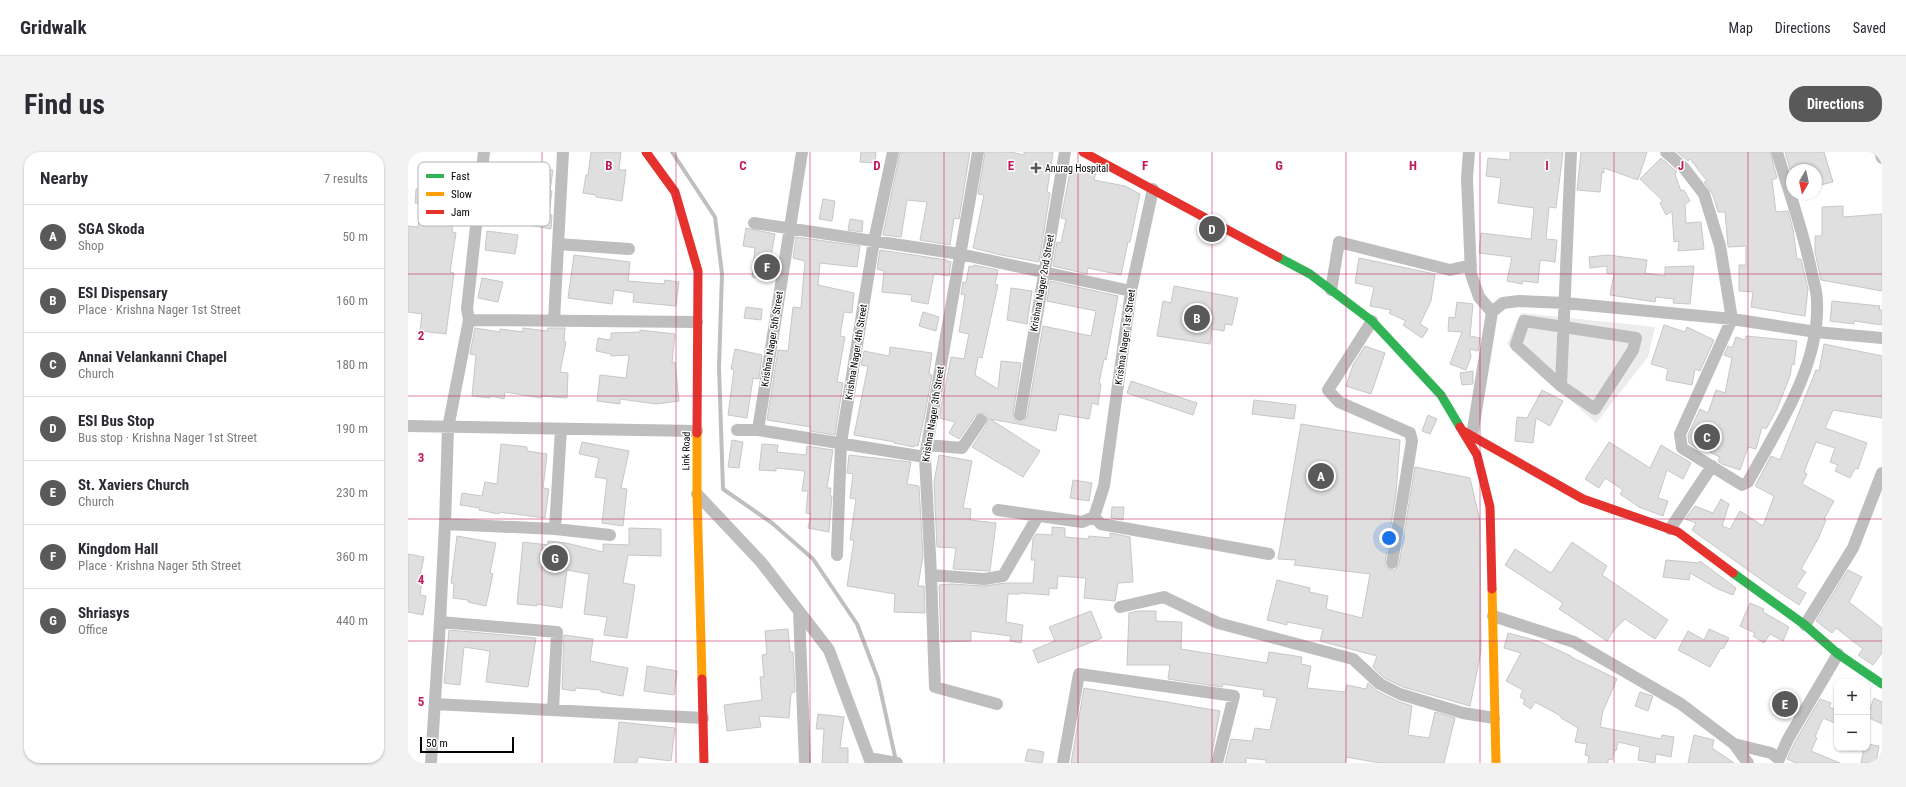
<!DOCTYPE html>
<html lang="en">
<head>
<meta charset="utf-8">
<style>
  body { margin:0; font-family:"Roboto Condensed",sans-serif; background:#f2f2f3; color:#2b2b33 }
  .controls { position:absolute; right:12px; bottom:12px; display:grid; overflow:hidden; border-radius:8px; box-shadow:0 1px 3px #0004 }
  .controls button { width:36px; height:36px; display:grid; place-items:center; padding:0; border:0; border-bottom:1px solid #e1e1e2; background:#fff; color:#2b2b33; font:20px sans-serif }
  .compass { position:absolute; left:1378px; top:12px; width:36px; height:36px; border-radius:50%; background:#fff; box-shadow:0 1px 3px #0004; rotate:189deg }
  .scale { position:absolute; left:12px; bottom:10px; width:94px; box-sizing:border-box; padding-left:4px; border:2px solid #000; border-top:0; font-size:11px; line-height:14px; white-space:nowrap; color:#000; -webkit-text-stroke:3px #fff; paint-order:stroke }
  .you { position:absolute; left:981px; top:386px; width:14px; height:14px; margin:-10px; border:3px solid #fff; border-radius:50%; background:#1a73e8; box-shadow:0 0 0 6px #1a73e833 }
  .badge { display:grid; place-items:center; width:26px; height:26px; border-radius:50%; background:#595959; color:#fff; font-size:13px; font-weight:700 }
  .pin { position:absolute; translate:-50% -50%; border:2px solid #fff; box-shadow:0 1px 4px #0006 }
  .list { margin:0; padding:0; list-style:none }
  h2 { display:flex; justify-content:space-between; align-items:center; height:52px; margin:0; padding:0 16px; font-size:17px }
  h2 small { font-size:13px; font-weight:400; color:#7c7c81 }
  .list li { display:grid; grid-template-columns:26px 1fr auto; gap:12px; align-items:center; box-sizing:border-box; height:64px; padding:0 16px; border-top:1px solid #e1e1e2 }
  .list b { display:block; font-size:15px; white-space:nowrap }
  .list p { margin:0; font-size:13px; white-space:nowrap; color:#7c7c81 }
  .list em { font-size:13px; font-style:normal; color:#7c7c81 }
  .map { position:relative; flex:none; width:1474px; height:611px; overflow:hidden; border-radius:16px }
  header { display:flex; align-items:center; gap:24px; box-sizing:border-box; height:56px; padding:0 20px; background:#fff; border-bottom:1px solid #e1e1e2 }
  header strong { font-size:19px }
  nav { display:flex; gap:22px; margin-inline-start:auto; font-size:14px }
  .intro { display:flex; align-items:center; justify-content:space-between; box-sizing:border-box; height:96px; padding:0 24px }
  h1 { margin:0; font-size:28px }
  .button { padding:10px 18px; border-radius:16px; background:#595959; color:#fff; font-size:14px; font-weight:700 }
  main { display:flex; gap:24px; padding:0 24px }
  aside { flex:1; background:#fff; border-radius:16px; box-shadow:0 1px 3px #0004 }
  .map>svg:first-child { display:block }
  .green { fill:#ececec }
  .lines { fill:none; stroke-linecap:round; stroke-linejoin:round }
  .stream { stroke:#bfbfbf; stroke-width:4 }
  .building { fill:#dfdfdf; stroke:#c7c7c7 }
  .street { stroke:#bebebe; stroke-width:12 }
  .fast { stroke:#30b455; stroke-width:9 }
  .slow { stroke:#ff9f0a; stroke-width:9 }
  .jam { stroke:#e5322d; stroke-width:9 }
  .grid { fill:none; stroke:#c2185b; stroke-width:1; stroke-opacity:0.55 }
  .poi-dot { fill:#595959; stroke:#fff; stroke-width:1.5 }
  .labels { text-anchor:middle; dominant-baseline:central; stroke-width:3; stroke-linejoin:round; paint-order:stroke }
  .poi-label { font-size:10px; fill:#000; stroke:#fff; text-anchor:start }
  .street-label { font-size:10px; fill:#000; stroke:#fff }
  .key { fill:#fff; stroke:#b2b2b2; stroke-width:1 }
  .key-label { font-size:11px; fill:#000 }
  .grid-label { font-size:13px; text-anchor:middle; font-weight:bold; fill:#c2185b; stroke:#fff; stroke-width:3; stroke-linejoin:round; paint-order:stroke }
</style>
</head>
<body>
<header>
<strong>Gridwalk</strong>
<nav><a>Map</a><a>Directions</a><a>Saved</a></nav>
</header>
<div class="intro"><h1>Find us</h1><a class="button">Directions</a></div>
<main>
<aside>
<h2>Nearby<small>7 results</small></h2>
<ul class="list">
<li><span class="badge">A</span><div><b>SGA Skoda</b><p>Shop</p></div><em>50 m</em></li>
<li><span class="badge">B</span><div><b>ESI Dispensary</b><p>Place · Krishna Nager 1st Street</p></div><em>160 m</em></li>
<li><span class="badge">C</span><div><b>Annai Velankanni Chapel</b><p>Church</p></div><em>180 m</em></li>
<li><span class="badge">D</span><div><b>ESI Bus Stop</b><p>Bus stop · Krishna Nager 1st Street</p></div><em>190 m</em></li>
<li><span class="badge">E</span><div><b>St. Xaviers Church</b><p>Church</p></div><em>230 m</em></li>
<li><span class="badge">F</span><div><b>Kingdom Hall</b><p>Place · Krishna Nager 5th Street</p></div><em>360 m</em></li>
<li><span class="badge">G</span><div><b>Shriasys</b><p>Office</p></div><em>440 m</em></li>
</ul>
</aside>
<div class="map">
<svg width="1474" height="611" viewBox="0 0 1474 611">
  <rect width="100%" height="100%" fill="#fff"/>
  <path class="green" d="M1113 161 1247 175 1240 205 1188 271 1099 192Z"/>
  <g class="lines">
    <path class="stream" d="M264 0 307 65 314 122 311 215 315 337 364 371 405 407 449 472 470 527 488 609"/>
  </g>
  <path class="building" d="M183 0H213L211 18H218L214 49 188 45V43L175 41 178 23H180Z
    M453 0H468L467 11 452 10Z
    M492 0H562L551 67 546 66 542 93 512 88 519 50 499 48 493 85 475 83Z
    M577 0H603L616 3V0H645L639 40 642 41 631 110 593 103 565 96 576 43 570 42Z
    M1102 0H1155L1148 56 1141 55 1138 87 1149 88 1147 110 1132 108 1130 131 1115 129 1114 132 1099 129 1104 105 1071 101 1073 81 1123 87 1126 56 1090 51 1093 26 1078 24 1080 6 1102 8Z
    M1173 0H1239L1230 28 1196 16V21L1194 20 1192 40 1169 38Z
    M1269 0H1362L1369 26 1364 28 1368 60 1380 59 1385 77 1389 107H1393L1400 137 1397 164 1343 155 1345 140 1331 139V113H1338V94L1320 95 1317 60H1310L1305 43 1296 30 1299 29 1282 7 1280 9Z
    M1377 0H1416L1425 30 1408 34V18H1402L1400 14 1384 18 1383 20Z
    M1253 6 1269 20 1267 22 1273 39 1276 38 1282 49 1277 52 1278 71 1293 70 1296 97 1270 99 1271 89 1266 90 1264 59 1258 63 1252 51 1255 49 1232 27Z
    M122 14 145 18 142 39H144L141 62 144 63 143 77 114 72 118 56 78 51 79 41 86 42 87 34 118 38Z
    M663 15 688 19 686 28 717 34 732 42 722 90H720L713 123 680 116 679 122 645 114 649 90 653 91 658 67 653 66Z
    M8 37 48 42 44 80 48 81 42 120 46 121 38 182 12 179 14 162 0 160V74L10 75 13 52 7 51Z
    M415 47 427 49 424 69 411 67Z
    M1435 54V65L1474 62V139L1413 128 1407 100V84H1414V55Z
    M442 67 455 69 454 80 440 78Z
    M338 76 367 82 363 104 370 105 366 127 344 125 347 96 335 94Z
    M79 79 110 83 107 102 77 98Z
    M388 85 452 94 449 115 412 111 410 133 446 141 444 161 436 160 432 184 437 185 429 230 435 231 427 283 402 279 403 275 359 268 370 198 380 199 385 155 393 156 397 109 385 106Z
    M472 98 539 108V109L543 110 541 124 526 122 520 152 503 149 504 143 474 140 476 119 469 117Z
    M166 103 222 110 220 129 256 132 257 128 271 130 268 154 225 150 226 141 206 138 204 152 160 146Z
    M1200 103 1239 108 1237 121 1257 124V115L1286 114 1282 152 1265 151 1266 147 1248 145 1247 150 1202 143 1206 122 1199 121V114L1182 116 1181 105Z
    M951 106 1027 122 1023 149 1012 172 1020 177 1014 186 995 173 998 169 981 161 983 158 962 154 966 135 947 131Z
    M566 113 590 118 587 132 590 133 574 206 570 205 567 223 590 237 593 209 613 211 605 262 607 268 610 270H615L619 264 635 174 683 184 688 159 639 149 642 129 710 144 698 208 696 207 691 231 693 232 690 253 684 251 681 267 651 262 648 279 582 267 632 299 615 325 564 295 579 272 580 268 578 262 573 261 567 264 551 287 541 281 547 270 531 266 543 205 556 207 561 182 551 180 557 143 553 142 555 130 558 131 561 114 566 115Z
    M74 126 95 130 90 150 70 146Z
    M766 134 830 146 824 173 817 172 816 179 804 177 802 192 749 184 755 149 763 151Z
    M603 136 624 139 619 172 599 168Z
    M1424 149 1472 154 1471 158H1474V173L1446 169V172L1422 169Z
    M1049 150 1065 152 1062 184 1072 186 1070 199 1062 197 1063 205 1058 218 1042 212 1054 180 1040 179 1041 165 1047 166Z
    M338 155 354 157 353 168 336 166Z
    M515 160 531 165 528 179 511 174Z
    M1256 173 1277 180 1279 175 1306 188 1292 219 1287 217 1284 233 1258 228 1260 217 1243 212Z
    M67 176 92 180V177L115 180V176L139 179 140 176H157L156 190H158L152 220 160 221 159 246 133 244V246L97 240 96 247 83 244 82 246 64 244 68 203 62 202Z
    M232 178 267 182 264 211 267 210 271 249 248 252 212 247V252L189 249 192 223 218 226 221 203 203 204V202L188 199 190 186 203 188V181L232 180Z
    M1338 184 1389 189 1386 213 1384 212 1382 224 1369 257 1358 277 1354 275 1348 297 1340 295 1332 318 1314 312 1310 309 1312 305 1291 295 1290 297 1281 291 1280 283 1292 257 1300 261 1308 238 1317 241 1324 206 1316 203 1320 194 1324 196 1328 185 1337 188Z
    M1416 192 1474 204V266L1425 258 1417 276 1459 291 1450 317 1447 316 1442 326 1427 319 1430 313 1422 310 1427 296 1408 290 1396 320 1399 322 1394 332 1426 349 1416 367 1418 368 1410 387 1393 417 1398 420 1388 435 1398 441 1391 453 1358 431 1284 378 1288 371 1277 367 1287 354 1305 361 1313 347 1321 352 1314 374 1322 377 1332 359 1355 374 1366 344 1347 334 1363 304 1372 308 1408 218 1411 219Z
    M957 194 977 201 963 242 938 234 945 213Z
    M482 195 524 201 521 222 524 223 517 262 510 294 506 293V295L486 291 487 290 446 283 460 214 453 213 456 199 481 204Z
    M327 197 354 203 351 227 345 226 339 266 320 263 326 218 323 217Z
    M1065 219V232L1054 233 1052 221Z
    M723 229 789 251 785 263 719 241Z
    M1134 238 1155 249 1142 274 1128 266 1125 291 1107 289 1109 265 1119 266Z
    M846 248 888 253 886 267 844 262Z
    M1020 263 1029 267 1022 282 1014 279Z
    M893 272 992 288 988 341 977 410V414L982 418H987L991 412 1007 315 1062 326 1072 369 1073 499 1062 554 995 535 976 526 965 515 969 504 912 489 915 477 879 470V473L859 468 869 428 902 436 901 440 920 444 918 457 954 466 962 422 886 413 888 408 870 407Z
    M324 288 335 290 331 316 320 315Z
    M174 290 221 299 213 336 219 337 215 374 194 371 199 327 187 325 191 306 171 302Z
    M1201 290 1242 316 1253 293 1283 311 1275 327 1259 318 1250 346 1260 349 1255 364 1231 355 1212 342 1215 338 1197 326 1191 336 1177 327Z
    M93 292 119 295V299L139 302 135 336 141 337 137 366 91 360V362L71 358 72 356 52 353 54 341 74 344 77 330 89 332Z
    M354 292 370 293 369 300 398 303 399 294 425 298 419 336H423L422 344H424L421 380 400 376 403 362 398 361 400 339H394L397 319 368 316V319L351 318Z
    M441 303 503 310 499 332 511 334 515 404 510 434H516L517 461 486 460 487 442 439 434 446 388H442L448 347 442 346 445 322 439 321Z
    M531 303 564 309 555 356 563 357 562 368 588 371 582 419 545 417 548 396 529 395 526 330Z
    M665 328 684 331 681 349 662 346Z
    M704 355H716L715 368 703 366Z
    M644 375 657 376V385L680 387 681 384 702 386V381L722 385 725 430 710 431 707 449 676 446 678 426 650 424 649 437 641 436V443L612 441V442H600L598 470 615 473 613 491 602 489 603 484 563 479V489L533 490 531 433 543 432 576 434 598 431H625L627 408H623L625 387 628 382 644 383Z
    M221 376 253 377V404L220 403 215 431 227 433 219 486 196 483 199 465 176 462 181 422 159 418 154 456 129 452V454L109 452 115 390 140 393V389L158 391 195 400V392L221 393Z
    M49 384 88 391 82 421 85 422 78 454 60 450V448L45 446 46 432 43 431Z
    M1164 390 1199 414 1194 423 1260 468 1247 487 1217 467 1206 478 1199 489 1151 457 1155 451 1097 413 1107 397 1143 421Z
    M0 402 16 405 11 429H14L12 443 18 444 15 463 0 460Z
    M1258 408 1291 411 1292 409 1328 436 1325 443 1310 437 1282 421 1281 428 1255 425Z
    M1440 418 1454 425 1441 450 1474 476V501L1465 513 1450 503 1455 497 1428 476 1424 481 1408 469Z
    M1342 451 1356 457 1355 460 1381 475 1375 489 1362 482 1356 491 1345 484 1347 481 1332 474Z
    M683 459 694 486 630 511 625 498 647 489 641 475Z
    M730 459H748V469L774 470 773 497 859 511 861 500 894 505 893 512 903 514 899 536 937 540 939 533 958 537 960 531 969 539 989 549 1004 554 1000 583 1021 586 1027 560 1047 566 1036 611H972L938 605 937 611H858V608L838 606V611H817L823 587 844 589 847 576 862 578 869 546 855 544 856 538 815 532 814 535 760 527 762 513H719L721 461Z
    M380 477 382 500H385L387 540 383 541 381 566 351 564 353 575 319 579 316 553 354 548 352 525H356L354 503 359 502 357 479Z
    M1301 477 1321 486 1315 497 1313 496 1302 515 1270 498 1280 479 1296 488Z
    M41 478 128 486 120 535 78 530 82 499 56 495 52 533 36 531Z
    M1100 481 1130 489 1163 504V505L1209 527 1195 559 1192 575 1253 587 1254 583 1266 585 1263 605 1248 602 1247 611 1230 608 1232 595 1210 590 1208 599 1206 598 1204 608 1200 607V611H1180L1181 604 1177 603 1179 592 1167 590 1170 576 1153 566V564L1127 550 1123 557 1115 552 1117 548 1112 545 1115 538 1098 529 1113 501 1096 496Z
    M156 483 185 487 182 509 220 516 215 544 193 540V538L168 536 167 539 154 537Z
    M239 514 269 519 266 543 236 539Z
    M676 536 812 559 802 611H663Z
    M1232 540 1245 544 1240 559 1227 554Z
    M1466 546 1474 550V572L1459 565Z
    M1412 547 1423 551 1421 555 1429 558V572L1415 566 1407 585 1409 586 1403 599 1432 611H1388L1379 607 1387 590Z
    M410 562 436 565 432 596H440V611H414L416 577H408Z
    M211 570 267 576 263 609 230 605 229 611H206Z
    M1286 583 1306 588 1304 596 1326 611H1280Z
    M1459 592 1471 594 1468 611H1453L1456 596H1459Z
    M620 597 636 600 634 611 617 609Z"/>
  <g class="lines">
    <path class="street" d="M76 0 59 157 61 168 40 276 37 372 147 377 202 383
      M570 0 517 305 523 423 527 535 589 552
      M1061 0 1059 26 1063 122 1071 145 1084 160
      M1258 0 1276 16 1296 42 1312 94 1324 167 1272 282 1274 296 1334 333 1340 330C1370 275 1412 214 1409 149 1409 140 1406 131 1404 122 1396 81 1381 40 1369 0
      M1472 0 1474 6
      M346 71 552 102 723 139
      M150 92 221 97
      M923 138 931 90 1042 118 1063 113
      M61 168 289 170
      M146 169 155 0
      M964 169 920 238 931 250 1002 281 1004 289 984 411
      M1116 169 1228 186 1225 198 1187 257 1153 234 1108 193Z
      M1153 234 1163 0
      M612 263 657 0
      M0 274 289 279
      M329 278H350L517 305
      M350 278 394 0
      M1064 284 1084 160 1095 151 1111 149 1157 151 1324 167 1408 180 1474 186
      M519 293 554 296 573 268
      M289 342 353 410 421 498 463 611
      M590 358 674 370 686 365 693 372 861 402
      M686 365 696 334 723 139 745 37
      M37 372 32 470 149 480 145 558
      M147 377 153 277
      M1262 377 1304 314
      M429 403 433 291 466 89 485 0
      M523 423 576 427 595 424 630 364
      M712 455 756 445 810 471 945 507 972 532 992 542 1055 561 1086 566
      M391 459 397 611
      M1085 464 1166 490 1273 552 1326 592 1340 611
      M1397 473 1445 396 1474 321
      M27 552 295 566
      M1326 592 1363 601 1371 607 1380 587 1430 502
      M461 606 489 611
      M23 611 32 470
      M655 611 671 522 826 544 809 611"/>
    <path class="fast" d="M870 105 902 122 964 169 1033 243 1052 275
      M1325 421 1397 473 1430 502 1474 532"/>
    <path class="slow" d="M289 281V342L294 527
      M1084 437 1088 611"/>
    <path class="jam" d="M238 0 267 40 290 119 289 281
      M675 0 870 105
      M1052 275 1069 303 1082 355 1084 437
      M1055 279 1175 347 1270 380 1325 421
      M294 527 296 611"/>
  </g>
  <path class="grid" d="M134 0V611M268 0V611M402 0V611M536 0V611M670 0V611M804 0V611M938 0V611M1072 0V611M1206 0V611M1340 0V611M0 122H1474M0 244H1474M0 367H1474M0 489H1474"/>
  <path class="poi-dot" d="M626 10h4v4h4v4h-4v4h-4v-4h-4v-4h4z"/>
  <g class="labels">
    <g class="poi-label">
      <text x="637" y="16">Anurag Hospital</text>
    </g>
    <g class="street-label">
      <text transform="translate(634 131) rotate(-80)">Krishna Nager 2nd Street</text>
      <text transform="translate(717 185) rotate(-82)">Krishna Nager 1st Street</text>
      <text transform="translate(364 187) rotate(-81)">Krishna Nager 5th Street</text>
      <text transform="translate(448 200) rotate(-81)">Krishna Nager 4th Street</text>
      <text transform="translate(525 262) rotate(-81)">Krishna Nager 3th Street</text>
      <text transform="translate(278 299) rotate(-89)">Link Road</text>
    </g>
  </g>
  <rect x="10" y="10" width="132" height="64" rx="6" class="key"/>
  <rect x="18" y="22" width="18" height="4" fill="#30b455"/>
  <rect x="18" y="40" width="18" height="4" fill="#ff9f0a"/>
  <rect x="18" y="58" width="18" height="4" fill="#e5322d"/>
  <g class="key-label">
    <text x="43" y="28">Fast</text>
    <text x="43" y="46">Slow</text>
    <text x="43" y="64">Jam</text>
  </g>
  <g class="grid-label">
    <text x="201" y="18">B</text>
    <text x="335" y="18">C</text>
    <text x="469" y="18">D</text>
    <text x="603" y="18">E</text>
    <text x="737" y="18">F</text>
    <text x="871" y="18">G</text>
    <text x="1005" y="18">H</text>
    <text x="1139" y="18">I</text>
    <text x="1273" y="18">J</text>
    <text x="13" y="188">2</text>
    <text x="13" y="310">3</text>
    <text x="13" y="432">4</text>
    <text x="13" y="554">5</text>
  </g>
</svg>
<div class="controls">
<button>+</button>
<button>−</button>
</div>
<svg class="compass" viewBox="-18 -18 36 36"><path d="M0-13l5 13h-10z" fill="#e53935"/><path d="M0 13l5-13h-10z" fill="#7c7c81"/></svg>
<div class="scale">50 m</div>
<div class="you"></div>
<div class="pin badge" style="left:913px;top:324px">A</div>
<div class="pin badge" style="left:789px;top:166px">B</div>
<div class="pin badge" style="left:1299px;top:285px">C</div>
<div class="pin badge" style="left:804px;top:77px">D</div>
<div class="pin badge" style="left:1377px;top:552px">E</div>
<div class="pin badge" style="left:359px;top:115px">F</div>
<div class="pin badge" style="left:147px;top:406px">G</div>
</div>
</main>
</body>
</html>
